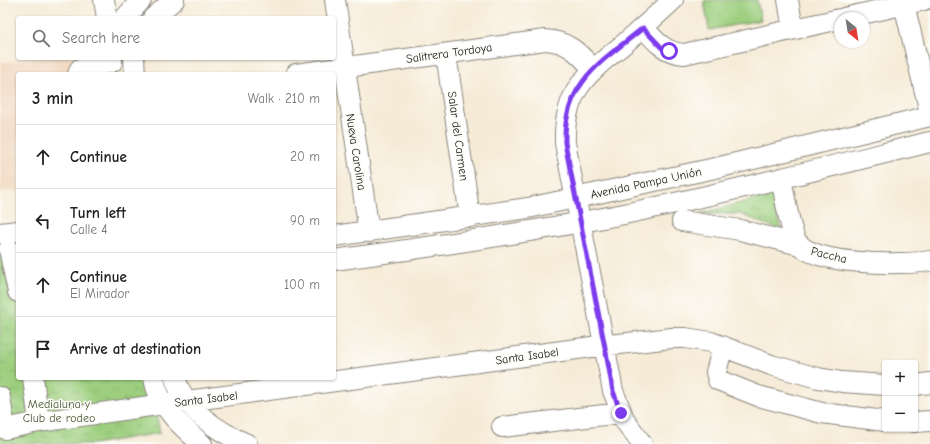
<!DOCTYPE html>
<html lang="en">
<head>
<meta charset="utf-8">
<style>
  body { margin:0; font-family:"Comic Neue",sans-serif; background:#f2f2f2; color:#202124 }
  .controls { position:absolute; right:12px; bottom:12px; display:grid; overflow:hidden; border-radius:4px; box-shadow:0 1px 3px #0004 }
  .controls button { width:36px; height:36px; display:grid; place-items:center; padding:0; border:0; border-bottom:1px solid #e0e0e0; background:#fff; color:#202124; font:20px sans-serif }
  .compass { position:absolute; left:834px; top:12px; width:36px; height:36px; border-radius:50%; background:#fff; box-shadow:0 1px 3px #0004; rotate:150deg }
  .stop { position:absolute; width:12px; height:12px; margin:-9px; border:3px solid #7c3aed; border-radius:50%; background:#fff }
  .stop.end { background:#7c3aed; border-color:#fff; box-shadow:0 1px 4px #0008 }
  .list { margin:0; padding:0; list-style:none }
  h2 { display:flex; justify-content:space-between; align-items:center; height:52px; margin:0; padding:0 16px; font-size:17px }
  h2 small { font-size:13px; font-weight:400; color:#757577 }
  .list li { display:grid; grid-template-columns:26px 1fr auto; gap:12px; align-items:center; box-sizing:border-box; height:64px; padding:0 16px; border-top:1px solid #e0e0e0 }
  .list b { display:block; font-size:15px; white-space:nowrap }
  .list p { margin:0; font-size:13px; white-space:nowrap; color:#757577 }
  .list em { font-size:13px; font-style:normal; color:#757577 }
  .icon { flex:none; width:22px; height:22px; fill:none; stroke:currentColor; stroke-width:2; stroke-linecap:round; stroke-linejoin:round }
  .map { position:relative; flex:none; width:930px; height:444px; overflow:hidden }
  .search { position:absolute; background:#fff; box-shadow:0 1px 3px #0004; left:16px; top:16px; width:320px; height:44px; display:flex; align-items:center; gap:10px; box-sizing:border-box; padding:0 14px; border-radius:4px; color:#757577; font-size:15px }
  .panel { position:absolute; background:#fff; box-shadow:0 1px 3px #0004; left:16px; top:72px; width:320px; height:308px; border-radius:4px }
  .map>svg:first-child { display:block }
  .built { fill:#f0d5bc }
  .park { fill:url(#park-crowns); stroke:#5c764e }
  .garden { fill:#9dcf7f; stroke:#5c764e }
  .lines { fill:none; stroke-linecap:round; stroke-linejoin:round }
  .minor-casing { stroke:#89847a; stroke-width:22 }
  .minor { stroke:#fff; stroke-width:20 }
  .route { stroke:#7c3aed; stroke-width:5 }
  .labels { text-anchor:middle; dominant-baseline:central; stroke-width:3; stroke-linejoin:round; paint-order:stroke }
  .street-label { font-size:12px; fill:#1c1c1c; stroke:#fdfcf7 }
  .park-label { font-size:12px; fill:#495b3f; stroke:#fdfcf7 }
</style>
</head>
<body>
<div class="map">
<svg width="930" height="444" viewBox="0 0 930 444">
  <defs>
    <pattern id="park-crowns" width="20" height="18" patternUnits="userSpaceOnUse"><rect width="20" height="18" fill="#9dcf7f"/><path d="M2 6a3 3 0 1 1 6 0M12 15a3 3 0 1 1 6 0" fill="none" stroke="#87b16d"/></pattern>
  </defs>
  <rect width="100%" height="100%" fill="#fdfcf7"/>
  <filter id="ink" filterUnits="userSpaceOnUse"><feTurbulence type="fractalNoise" baseFrequency=".025" numOctaves="2"/><feDisplacementMap in="SourceGraphic" scale="8" xChannelSelector="R" yChannelSelector="G"/><feConvolveMatrix kernelMatrix="1 2 1 2 8 2 1 2 1" color-interpolation-filters="sRGB"/></filter>
  <filter id="wash" filterUnits="userSpaceOnUse"><feTurbulence type="fractalNoise" baseFrequency=".012" numOctaves="4" result="noise"/><feDisplacementMap in="SourceGraphic" scale="16" xChannelSelector="R" yChannelSelector="G"/><feGaussianBlur stdDeviation="0.9" result="paint"/><feColorMatrix in="noise" values="0 0 0 0 0 0 0 0 0 0 0 0 0 0 0 0 0 1.4 0 .05"/><feComposite in="paint" operator="in"/></filter>
  <g filter="url(#wash)">
    <rect width="100%" height="100%" fill="#f6ebd7"/>
    <path class="built" d="M38 58H105L107 74H18V190L0 192V63Z"/>
    <path class="park" d="M774 194 781 230 740 214H699Z
      M18 230V378H150L160 433 93 444H0V232Z"/>
    <path class="garden" d="M710 0H757L761 20 709 30 704 1Z"/>
  </g>
  <g filter="url(#ink)">
    <g class="lines">
      <g class="minor-casing">
        <path id="minor" d="M104 0 107 18
          M335 0 369 232
          M788 0 793 29
          M903 0 930 113
          M125 18 141 0
          M153 18 174 0
          M844 18 924 0
          M643 27C655 41 665 53 684 54L840 19
          M446 54 470 217
          M134 58 135 74
          M78 74 80 69 112 62
          M296 74 545 40C568 41 579 53 593 69
          M781 178C784 193 790 230 796 241 811 266 904 265 930 261
          M682 221 740 230 800 245
          M0 233 18 231
          M334 236 528 208 720 167 930 116
          M9 249 18 292
          M334 260C431 247 528 233 624 214 726 193 828 167 930 142
          M723 346 716 372 718 380 758 396 822 413 885 421
          M33 378 39 422
          M154 378C158 406 182 427 202 444
          M175 378C184 409 218 432 247 444
          M915 385 930 383
          M0 397 5 429 39 422 164 404 592 347 672 338H685L711 342 771 365 818 378 842 382 885 385
          M915 422 930 421
          M502 427 621 413
          M642 444 625 421 613 391 565 143C563 91 588 73 625 43 641 29 657 15 673 0"/>
      </g>
      <use href="#minor" class="minor"/>
    </g>
  </g>
  <g class="lines" filter="url(#ink)">
    <path class="route" d="M621 413 613 391 608 363 565 143C563 83 602 61 643 28L662 48 669 51"/>
  </g>
  <g class="labels">
    <g class="street-label">
      <text transform="translate(449 53) rotate(-8)">Salitrera Tordoya</text>
      <text transform="translate(458 136) rotate(82)">Salar del Carmen</text>
      <text transform="translate(356 152) rotate(81)">Nueva Carolina</text>
      <text transform="translate(646 183) rotate(-12)">Avenida Pampa Unión</text>
      <text transform="translate(829 255) rotate(14)">Paccha</text>
      <text transform="translate(527 356) rotate(-8)">Santa Isabel</text>
      <text transform="translate(206 399) rotate(-7)">Santa Isabel</text>
    </g>
    <g class="park-label">
      <text x="59" y="404">Medialuna y<tspan x="59" dy="14">Club de rodeo</tspan></text>
    </g>
  </g>
</svg>
<div class="controls">
<button>+</button>
<button>−</button>
</div>
<svg class="compass" viewBox="-18 -18 36 36"><path d="M0-13l5 13h-10z" fill="#e53935"/><path d="M0 13l5-13h-10z" fill="#757577"/></svg>
<div class="stop" style="left:669px;top:51px"></div>
<div class="stop end" style="left:621px;top:413px"></div>
<div class="search"><svg class="icon" aria-label="search" viewBox="0 0 24 24"><circle cx="10" cy="10" r="6"/><path d="M15 15l6 6"/></svg>Search here</div>
<section class="panel">
<h2>3 min<small>Walk · 210 m</small></h2>
<ul class="list">
<li><svg class="icon" aria-label="ahead" viewBox="0 0 24 24"><path d="M12 20V5M6 11l6-6 6 6"/></svg><div><b>Continue</b></div><em>20 m</em></li>
<li><svg class="icon" aria-label="left" viewBox="0 0 24 24"><path d="M17 20v-9H6M10 6l-5 5 5 5"/></svg><div><b>Turn left</b><p>Calle 4</p></div><em>90 m</em></li>
<li><svg class="icon" aria-label="ahead" viewBox="0 0 24 24"><path d="M12 20V5M6 11l6-6 6 6"/></svg><div><b>Continue</b><p>El Mirador</p></div><em>100 m</em></li>
<li><svg class="icon" aria-label="arrive" viewBox="0 0 24 24"><path d="M6 21V4h12l-3 4 3 4H6"/></svg><div><b>Arrive at destination</b></div></li>
</ul>
</section>
</div>
</body>
</html>
